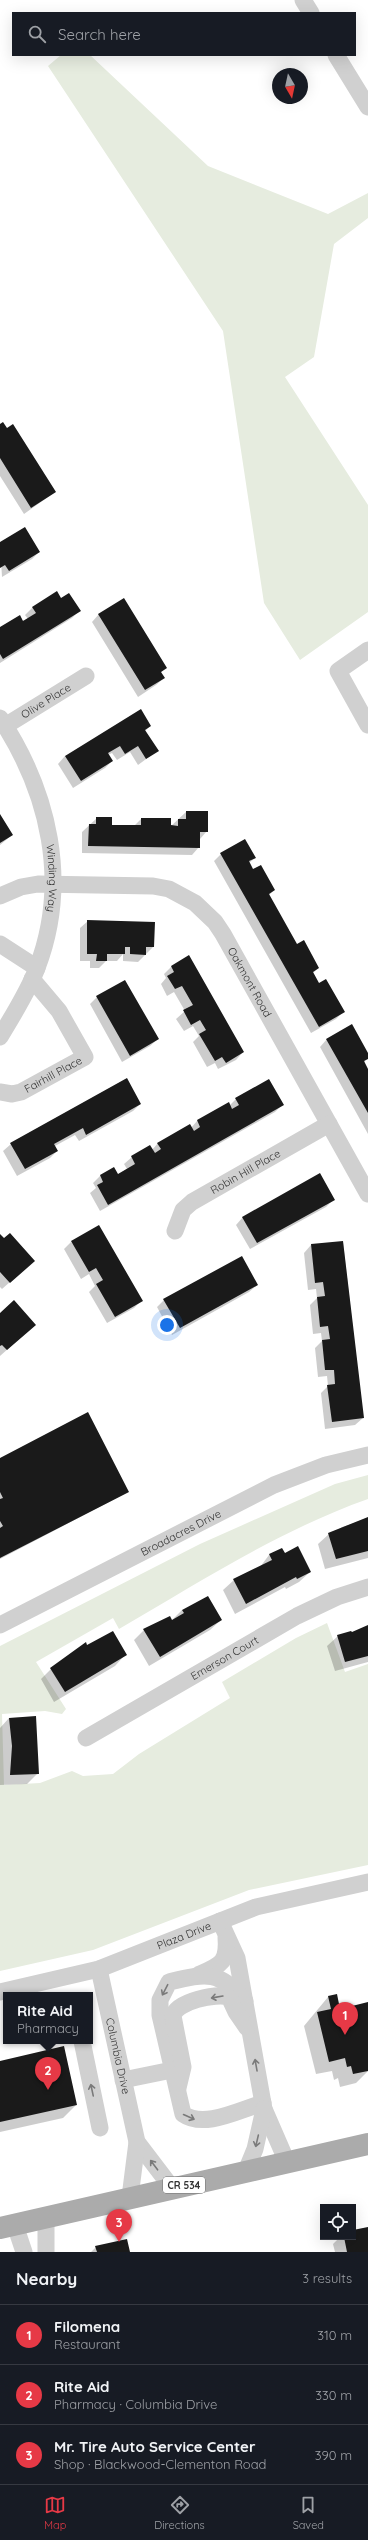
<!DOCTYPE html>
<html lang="en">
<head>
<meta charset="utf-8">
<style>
  body { margin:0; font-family:Quicksand,sans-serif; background:#20242c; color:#f1f3f6 }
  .controls { position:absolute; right:12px; bottom:12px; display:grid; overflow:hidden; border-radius:0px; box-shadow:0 4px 16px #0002 }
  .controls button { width:36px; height:36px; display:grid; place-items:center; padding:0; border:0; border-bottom:1px solid #363941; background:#171b24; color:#f1f3f6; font:20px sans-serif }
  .compass { position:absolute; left:272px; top:68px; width:36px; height:36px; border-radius:50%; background:#171b24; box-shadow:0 4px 16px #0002; rotate:171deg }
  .you { position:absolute; left:167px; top:1325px; width:14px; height:14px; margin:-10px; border:3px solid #fff; border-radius:50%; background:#1a73e8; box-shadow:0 0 0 6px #1a73e833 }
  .badge { display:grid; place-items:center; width:26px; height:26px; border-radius:50%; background:#e63946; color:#fff; font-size:13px; font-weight:700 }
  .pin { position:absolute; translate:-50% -33px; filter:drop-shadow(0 1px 2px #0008) }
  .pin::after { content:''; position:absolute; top:21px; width:14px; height:12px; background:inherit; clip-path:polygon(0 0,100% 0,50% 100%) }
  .popup { position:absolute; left:3px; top:1992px; width:90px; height:52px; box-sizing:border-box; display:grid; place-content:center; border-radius:0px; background:#171b24; filter:drop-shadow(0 1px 3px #0005); font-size:13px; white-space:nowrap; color:#9ea1a6 }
  .popup b { font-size:15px; color:#f1f3f6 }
  .popup::after { content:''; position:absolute; left:50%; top:100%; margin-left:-8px; border:8px solid transparent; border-top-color:#171b24 }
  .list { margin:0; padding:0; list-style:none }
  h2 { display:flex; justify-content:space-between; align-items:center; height:52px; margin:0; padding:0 16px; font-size:17px }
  h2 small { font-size:13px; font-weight:400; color:#9ea1a6 }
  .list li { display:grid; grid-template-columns:26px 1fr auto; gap:12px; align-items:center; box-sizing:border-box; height:60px; padding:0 16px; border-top:1px solid #363941 }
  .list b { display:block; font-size:15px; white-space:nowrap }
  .list p { margin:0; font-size:13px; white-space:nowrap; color:#9ea1a6 }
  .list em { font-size:13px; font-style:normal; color:#9ea1a6 }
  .icon { flex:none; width:22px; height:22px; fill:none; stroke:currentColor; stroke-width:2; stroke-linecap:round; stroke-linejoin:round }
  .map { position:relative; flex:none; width:368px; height:2252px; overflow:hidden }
  .search { position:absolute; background:#171b24; box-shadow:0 4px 16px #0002; left:12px; right:12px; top:12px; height:44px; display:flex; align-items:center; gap:10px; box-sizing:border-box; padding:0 14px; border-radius:0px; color:#9ea1a6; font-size:15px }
  .sheet { height:232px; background:#171b24 }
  nav { display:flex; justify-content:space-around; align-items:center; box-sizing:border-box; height:56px; border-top:1px solid #363941; background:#171b24; font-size:11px; color:#9ea1a6 }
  nav a { display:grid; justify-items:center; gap:2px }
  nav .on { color:#e63946 }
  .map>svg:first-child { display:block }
  .green { fill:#e6ecdf }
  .shadow { fill:#0003 }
  .building { fill:#1a1a1a }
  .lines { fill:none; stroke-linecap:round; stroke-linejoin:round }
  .minor { stroke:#d0d0d0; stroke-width:17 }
  .major { stroke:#ababab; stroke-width:22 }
  .oneway { stroke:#7a7a7a }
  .labels { text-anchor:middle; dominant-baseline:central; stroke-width:4; stroke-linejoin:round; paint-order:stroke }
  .shield { fill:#fff; stroke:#707070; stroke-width:1 }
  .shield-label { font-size:10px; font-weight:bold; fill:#333 }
  .street-label { font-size:11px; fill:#333; stroke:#fff }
</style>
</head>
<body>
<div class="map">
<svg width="368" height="2252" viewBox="0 0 368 2252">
  <rect width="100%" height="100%" fill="#fff"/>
  <path class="green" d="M61 55H90L208 166 328 214 368 193V218L334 244 314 357 285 377 368 505V612L300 660 264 603 223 331 48 66Z
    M368 1475V1499C280 1530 200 1582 119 1629L113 1618 36 1662 66 1709 62 1714 45 1711 2 1714 4 1785 40 1783 72 1771 83 1776 113 1774 139 1754 230 1698 222 1682 296 1638 327 1623 345 1672 368 1664V1865L249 1890 93 1950 0 1971V1646L200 1544 335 1484Z"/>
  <path class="shadow" d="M0 425 55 492 24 514 0 476Z
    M0 543 39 552 32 559 2 577Z
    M57 593 61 599 79 611 72 618 0 663V628L28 619 25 615 32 608Z
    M99 614 165 668 160 673 164 678 156 685 138 697 92 622Z
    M150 726 145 731 157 751 138 765 130 752 117 760 112 753 108 755 112 761 105 768 73 788 58 764 65 756Z
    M186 812 207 831 200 839 199 847 192 855 82 853V832L97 818 111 826H134L141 819 171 826Z
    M0 816 12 835 0 845Z
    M221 854 255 858 249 863 253 870 274 890 268 896 296 945 318 968 313 973 319 984 343 1012 336 1019 311 1033 214 861Z
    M88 921 154 923 153 947 138 962 123 961V954L117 961H106L99 968H90V961H80V928Z
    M189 957 243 1052 236 1060 218 1069 215 1063 207 1067 193 1042 199 1036 193 1026 184 1031 176 1019 185 1011 174 992 167 996 161 984 166 978 164 974 171 967Z
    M97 997 158 1039 150 1046 122 1062 90 1004Z
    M327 1039 368 1055 364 1063 368 1071V1134L320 1047Z
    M126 1079 140 1104 133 1111 79 1141 75 1135 55 1146 57 1151 50 1158 17 1176 3 1151 11 1144Z
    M236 1099 282 1105 275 1112 100 1211 90 1193 96 1188 93 1183 100 1176 113 1168 117 1175 127 1169 124 1164 132 1157 152 1150 158 1143 191 1128 197 1121 228 1104 229 1106Z
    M333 1200 326 1207 250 1249 236 1225 243 1217Z
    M0 1236 26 1268 2 1289 0 1287Z
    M71 1242 141 1301 134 1308 107 1323 89 1292 95 1286 89 1274 81 1279 64 1249Z
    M343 1242 363 1418 355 1425 325 1429 321 1393 328 1386 327 1376 318 1377 315 1348 322 1341 321 1333 313 1334 310 1305 317 1298 316 1289 308 1290 304 1253 311 1245Z
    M257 1285 249 1292 172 1335 157 1307 164 1300Z
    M0 1314 27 1332 0 1356Z
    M0 1459 128 1492 0 1559Z
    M368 1519V1558L325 1569 318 1544 329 1534 337 1531 342 1527Z
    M282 1549 284 1554 310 1572 299 1582 286 1589 285 1587 235 1614 223 1590 234 1580 260 1567 269 1555Z
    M182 1610 221 1620 210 1630 149 1666 134 1640 144 1630 171 1621Z
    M368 1628V1662L335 1671 327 1646 338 1636Z
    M87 1646 125 1655 115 1666 54 1702 41 1679 51 1669Z
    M35 1717 38 1773 27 1784 0 1785V1728L9 1718Z
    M336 1995 339 2010 368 2003V2071L356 2083 340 2087 338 2078 334 2080 332 2071 316 2074 304 2026 328 1997Z
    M0 2062 76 2105 63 2118 0 2132Z
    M368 2228V2252H335L333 2244 340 2237H353V2232Z
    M96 2247 129 2252H91Z"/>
  <path class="building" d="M3 422 7 428 13 424 56 492 31 508 0 458V424Z
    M25 527 40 552 9 571 5 565 0 568V542Z
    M57 591 61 598 69 593 81 611 3 659 0 654V627L20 615 23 621 36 613 32 607Z
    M124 598 167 668 161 672 165 678 145 690 98 614Z
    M141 709 151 726 145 730 159 751 146 759 138 746 125 754 120 746 108 753 113 761 81 781 65 756Z
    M186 811H208V832H200V848L88 846 89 824H96V817H112V825H141V818H171V825L178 826V819H186Z
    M0 814 13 835 0 843Z
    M245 839 256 858 249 861 253 869 261 865 275 890 269 894 297 944 304 940 319 968 313 972 319 983 326 979 345 1012 319 1027 220 853Z
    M87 920 155 922 154 947H146V955L130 954V947H125V954H107V961H96L97 954H87Z
    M189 955 244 1052 226 1063 222 1057 215 1061 199 1034 206 1030 200 1020 191 1025 183 1010 193 1005 182 986 175 989 167 976 174 972 171 966Z
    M125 980 159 1039 130 1056 96 996Z
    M352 1024 368 1053V1059L364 1061 368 1069V1113L326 1039Z
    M127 1078 141 1104 86 1135 83 1128 54 1144 58 1151 25 1169 10 1143Z
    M269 1079 284 1105 108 1205 97 1185 103 1182 100 1175 114 1167 118 1174 135 1164 131 1156 150 1145 155 1153 161 1149 157 1143 190 1124 194 1131 200 1127 197 1120 229 1102 232 1109 239 1105 235 1098Z
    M320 1173 335 1200 257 1243 242 1217Z
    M99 1225 143 1301 115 1317 96 1284 103 1280 96 1268 89 1272 71 1241Z
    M10 1233 35 1261 10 1283 0 1272V1234L4 1238Z
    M343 1241 364 1418 332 1422 327 1385 335 1384 334 1370H325L322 1340 330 1339 328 1326 320 1327 317 1297 325 1296 323 1282 315 1283 311 1244Z
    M242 1256 258 1285 180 1328 163 1299Z
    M14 1300 36 1325 7 1350 2 1345 0 1346V1313Z
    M88 1412 129 1492 0 1558V1528L3 1526 0 1521V1499L3 1498 0 1492V1458Z
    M368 1517V1551L336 1559 328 1533Z
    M298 1546 311 1572 297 1579 296 1577 246 1604 233 1579 272 1560 269 1554 282 1548 285 1553Z
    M208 1596 222 1620 160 1657 143 1629 170 1616 172 1620 184 1613 182 1610Z
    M368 1625V1656L345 1662 337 1635 351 1631 352 1632Z
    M113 1631 127 1655 65 1692 50 1668 86 1642 87 1645Z
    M36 1716 39 1774 10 1775 12 1746 9 1718Z
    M337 1994 340 2009 368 2002V2071L353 2074 351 2066 347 2067 345 2058 329 2062 317 2012 331 2009 328 1996Z
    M64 2046 77 2105 0 2122V2061Z
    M368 2227V2252H347L344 2237H353V2230Z
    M127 2239 130 2252H97L95 2246Z"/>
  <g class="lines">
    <g class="minor">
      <path d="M303 0 311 13"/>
      <path d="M336 55 368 107"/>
      <path d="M368 650 338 671 368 725"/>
      <path id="s1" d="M0 718C49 792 70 882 37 968 28 992 13 1015 0 1037"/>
      <path id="s2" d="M5 726 86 676"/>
      <path id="s3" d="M0 896 21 887 38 884 153 886 169 889 195 903 215 922 223 934 368 1194"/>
      <path d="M0 944 37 968"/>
      <path id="s4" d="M0 1092 12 1094 21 1092 85 1057 59 1011 32 979"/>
      <path id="s5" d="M175 1231 183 1210 192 1202 329 1124"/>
      <path id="s6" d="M0 1625 274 1485 326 1465 368 1455"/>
      <path id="s7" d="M86 1738 297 1616 337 1597 368 1587"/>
      <path d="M220 1921 237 1958 264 2109 287 2162"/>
      <path id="s8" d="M99 1969 137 2142 172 2188"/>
      <path d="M198 1975C221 1965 228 1963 226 1937"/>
      <path id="s9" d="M0 1992 99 1969 256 1907 368 1882"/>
      <path d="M245 2001C219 1970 207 1973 169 1982L160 2000V2015L183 2114C204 2129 239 2110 263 2103"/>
      <path d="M82 2041 100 2128"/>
      <path d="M123 2080 172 2070"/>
      <path d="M178 2088 183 2067 173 2016C177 2001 216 1993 229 1997L236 2012 247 2028"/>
      <path d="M246 2171 255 2149 264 2109"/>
      <path d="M130 2197 137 2142"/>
      <path d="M15 2225 24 2252"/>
      <path d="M46 2252V2217"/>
    </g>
    <path class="major" d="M0 2228 368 2144"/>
  </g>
  <defs><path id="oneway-shaft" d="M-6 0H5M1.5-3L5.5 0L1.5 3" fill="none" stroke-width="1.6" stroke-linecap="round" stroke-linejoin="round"/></defs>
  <g class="oneway">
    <use href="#oneway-shaft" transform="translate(165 1990) rotate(117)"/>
    <use href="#oneway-shaft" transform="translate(217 1997) rotate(170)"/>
    <use href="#oneway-shaft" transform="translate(256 2065) rotate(-100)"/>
    <use href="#oneway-shaft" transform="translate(92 2090) rotate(-102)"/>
    <use href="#oneway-shaft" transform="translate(189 2117) rotate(24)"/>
    <use href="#oneway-shaft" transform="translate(257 2141) rotate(103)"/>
    <use href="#oneway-shaft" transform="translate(154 2165) rotate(-127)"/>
  </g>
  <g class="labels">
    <rect class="shield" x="163" y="2177" width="42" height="16" rx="3"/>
    <g class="shield-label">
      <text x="184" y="2185">CR 534</text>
    </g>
    <g class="street-label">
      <text stroke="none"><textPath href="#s2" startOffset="48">Olive Place</textPath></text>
      <text stroke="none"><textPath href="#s1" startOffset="171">Winding Way</textPath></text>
      <text stroke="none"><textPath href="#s3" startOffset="298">Oakmont Road</textPath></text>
      <text stroke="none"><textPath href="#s4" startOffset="58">Fairhill Place</textPath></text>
      <text stroke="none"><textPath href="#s5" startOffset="96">Robin Hill Place</textPath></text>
      <text stroke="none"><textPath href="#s6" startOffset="203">Broadacres Drive</textPath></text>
      <text stroke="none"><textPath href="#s7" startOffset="160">Emerson Court</textPath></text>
      <text stroke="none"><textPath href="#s9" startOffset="193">Plaza Drive</textPath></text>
      <text stroke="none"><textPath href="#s8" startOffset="89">Columbia Drive</textPath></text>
    </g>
  </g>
</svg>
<div class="controls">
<button><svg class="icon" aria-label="locate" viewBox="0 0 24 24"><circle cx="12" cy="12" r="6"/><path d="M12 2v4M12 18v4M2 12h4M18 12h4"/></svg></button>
</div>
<svg class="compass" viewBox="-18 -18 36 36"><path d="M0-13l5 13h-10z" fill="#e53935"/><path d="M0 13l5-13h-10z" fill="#9ea1a6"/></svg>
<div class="you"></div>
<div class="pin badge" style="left:345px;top:2035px">1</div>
<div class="pin badge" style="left:48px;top:2090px">2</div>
<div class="popup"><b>Rite Aid</b>Pharmacy</div>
<div class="pin badge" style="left:119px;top:2242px">3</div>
<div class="search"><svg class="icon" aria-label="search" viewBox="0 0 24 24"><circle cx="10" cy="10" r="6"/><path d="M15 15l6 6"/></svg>Search here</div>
</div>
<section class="sheet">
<h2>Nearby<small>3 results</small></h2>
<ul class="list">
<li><span class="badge">1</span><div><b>Filomena</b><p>Restaurant</p></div><em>310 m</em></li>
<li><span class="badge">2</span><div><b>Rite Aid</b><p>Pharmacy · Columbia Drive</p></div><em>330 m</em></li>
<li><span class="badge">3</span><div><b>Mr. Tire Auto Service Center</b><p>Shop · Blackwood-Clementon Road</p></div><em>390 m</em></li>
</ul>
</section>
<nav>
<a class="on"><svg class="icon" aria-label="map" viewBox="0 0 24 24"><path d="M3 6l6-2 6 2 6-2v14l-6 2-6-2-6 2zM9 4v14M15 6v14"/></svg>Map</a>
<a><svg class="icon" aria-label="directions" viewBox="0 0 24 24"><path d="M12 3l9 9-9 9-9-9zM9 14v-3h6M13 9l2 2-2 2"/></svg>Directions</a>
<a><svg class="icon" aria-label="saved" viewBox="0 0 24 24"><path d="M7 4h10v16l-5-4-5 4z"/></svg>Saved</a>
</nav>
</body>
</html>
